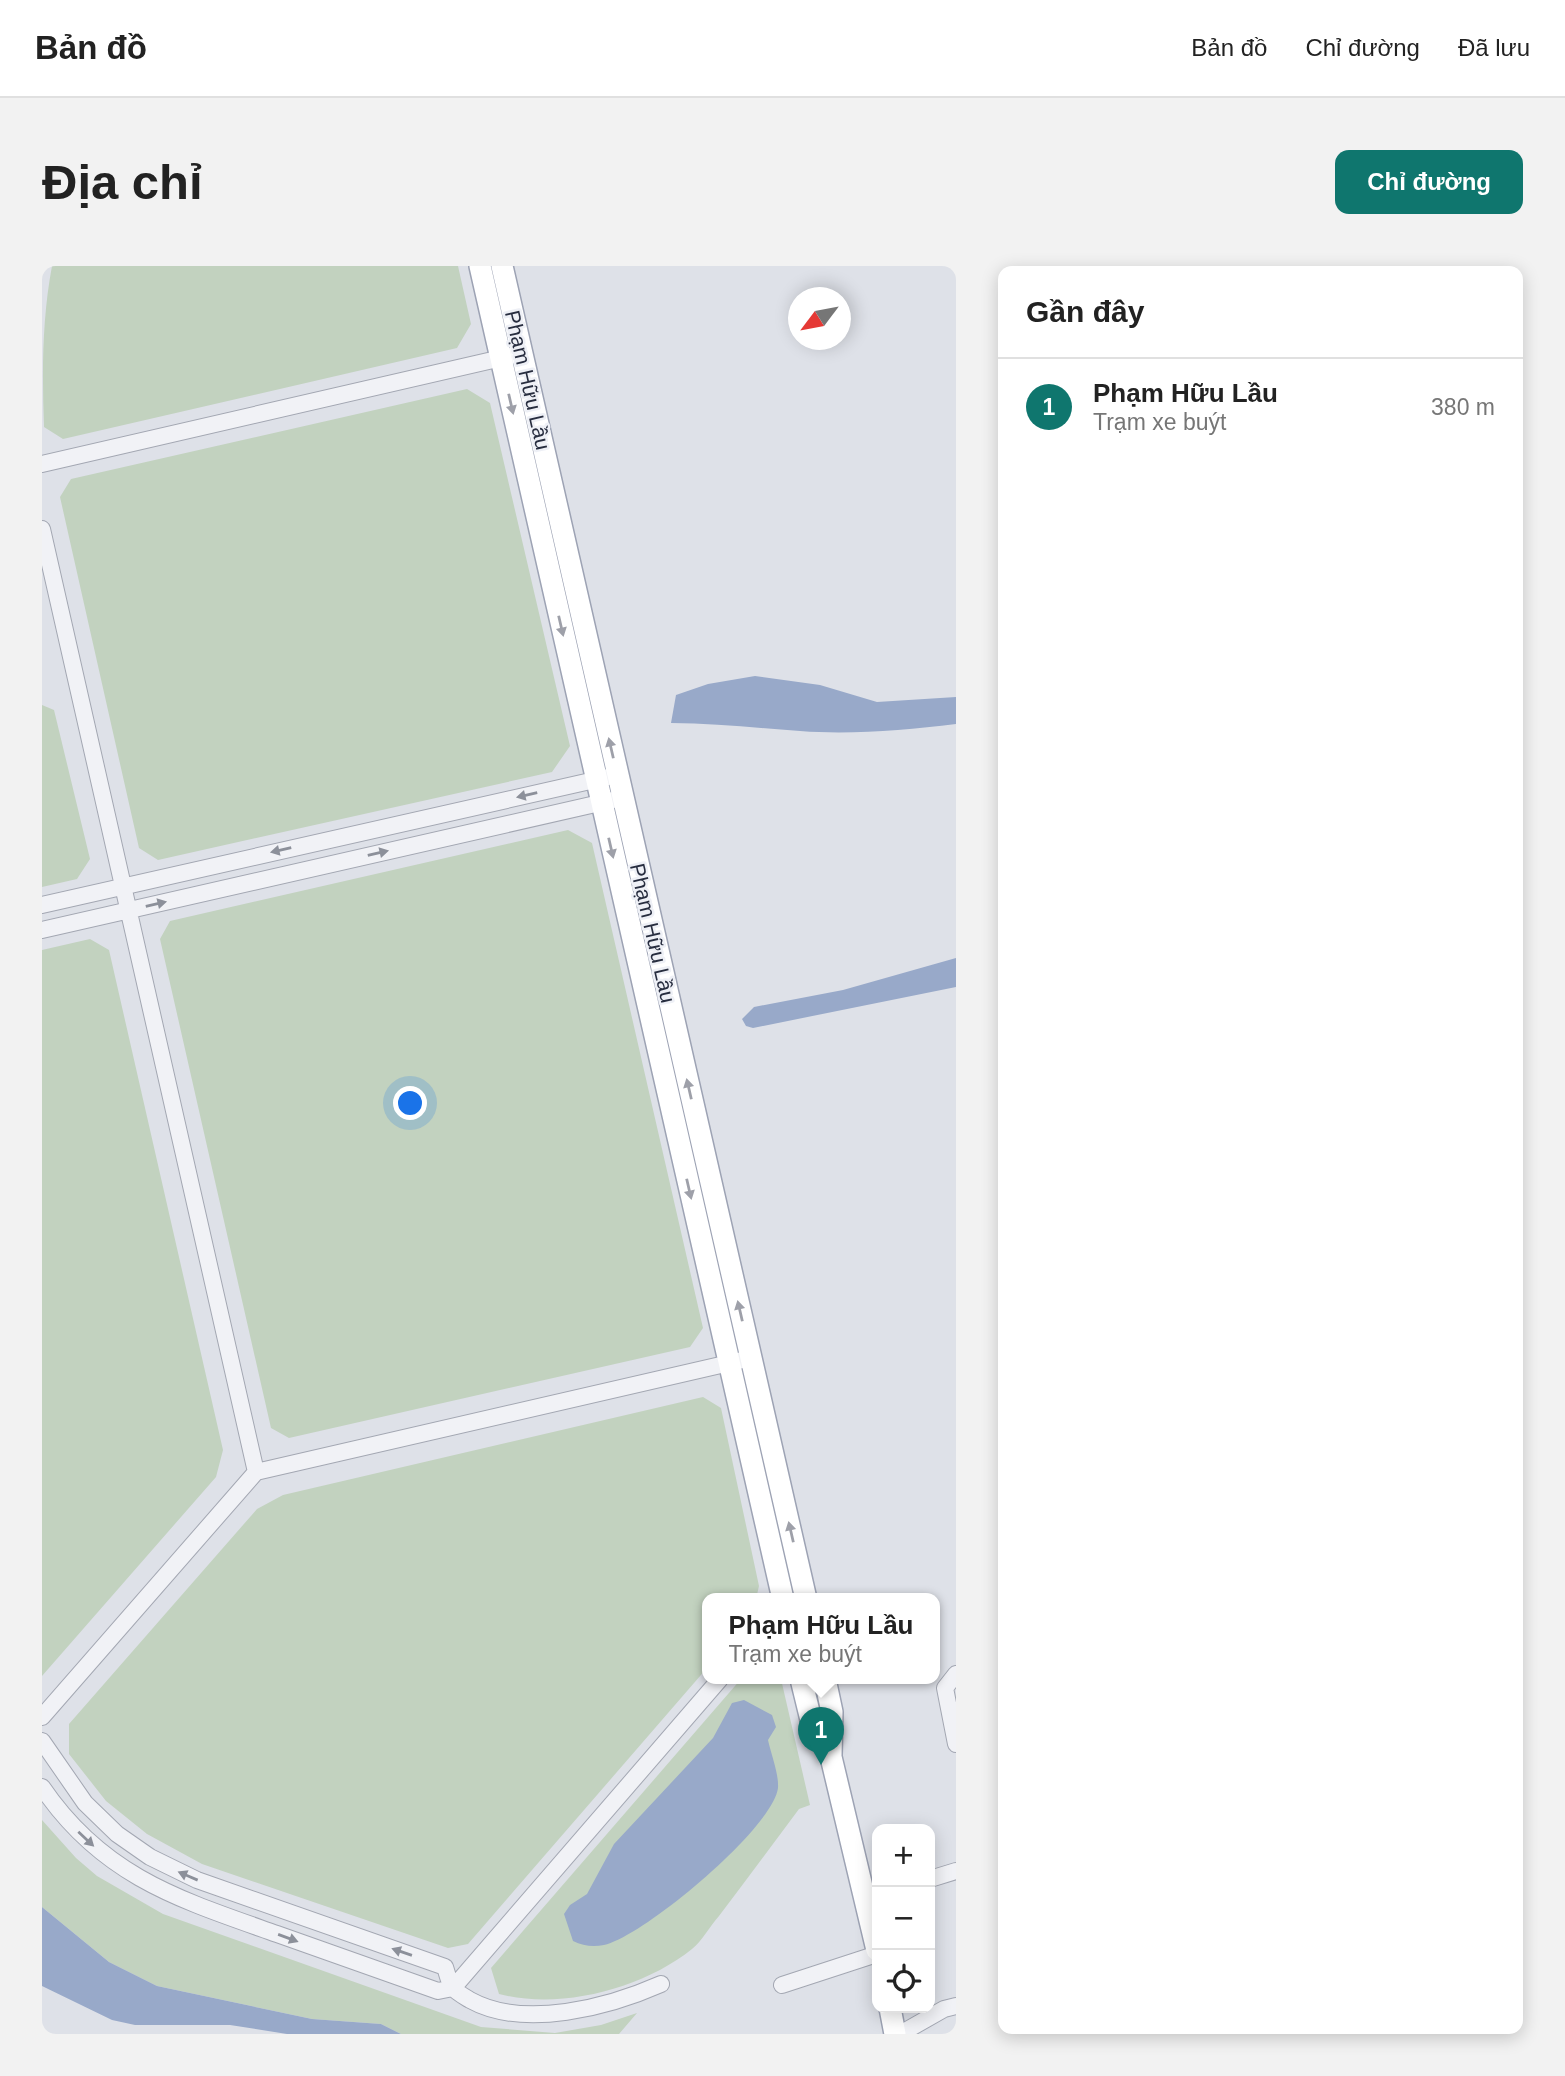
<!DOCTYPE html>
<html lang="vi">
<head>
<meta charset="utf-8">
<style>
  body { margin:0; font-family:Helvetica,sans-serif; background:#f2f2f2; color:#222 }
  .controls { position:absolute; right:21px; bottom:21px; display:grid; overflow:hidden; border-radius:14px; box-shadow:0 4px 18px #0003 }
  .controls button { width:63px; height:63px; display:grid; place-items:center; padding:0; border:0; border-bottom:2px solid #e0e0e0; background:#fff; color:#222; font:35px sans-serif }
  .compass { position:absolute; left:746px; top:21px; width:63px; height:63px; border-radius:50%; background:#fff; box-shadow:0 4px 18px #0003; rotate:238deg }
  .you { position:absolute; left:369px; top:838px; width:24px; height:24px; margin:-18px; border:5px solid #fff; border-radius:50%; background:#1a73e8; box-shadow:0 0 0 10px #1a73e833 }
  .badge { display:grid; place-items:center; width:46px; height:46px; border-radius:50%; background:#0f766e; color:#fff; font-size:23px; font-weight:700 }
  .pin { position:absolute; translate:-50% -58px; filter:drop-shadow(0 2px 4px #0008) }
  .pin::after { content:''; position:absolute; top:37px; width:24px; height:21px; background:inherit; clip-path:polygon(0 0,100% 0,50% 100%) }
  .popup { position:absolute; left:660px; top:1327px; width:238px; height:91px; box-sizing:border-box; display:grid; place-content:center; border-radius:14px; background:#fff; filter:drop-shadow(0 2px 5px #0005); font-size:23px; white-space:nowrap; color:#767676 }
  .popup b { font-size:26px; color:#222 }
  .popup::after { content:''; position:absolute; left:50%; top:100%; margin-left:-14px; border:14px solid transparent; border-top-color:#fff }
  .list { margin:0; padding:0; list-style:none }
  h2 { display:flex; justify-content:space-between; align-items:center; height:91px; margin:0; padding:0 28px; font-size:30px }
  h2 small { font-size:23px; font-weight:400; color:#767676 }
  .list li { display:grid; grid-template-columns:46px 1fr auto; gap:21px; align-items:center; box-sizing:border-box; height:98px; padding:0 28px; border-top:2px solid #e0e0e0 }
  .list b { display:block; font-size:26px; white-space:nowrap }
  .list p { margin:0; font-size:23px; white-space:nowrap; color:#767676 }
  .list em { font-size:23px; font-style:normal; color:#767676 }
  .icon { flex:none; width:38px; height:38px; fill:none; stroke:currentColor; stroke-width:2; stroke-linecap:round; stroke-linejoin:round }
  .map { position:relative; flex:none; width:914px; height:1768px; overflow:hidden; border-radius:14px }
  header { display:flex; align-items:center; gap:42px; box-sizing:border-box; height:98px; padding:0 35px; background:#fff; border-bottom:2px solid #e0e0e0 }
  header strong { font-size:33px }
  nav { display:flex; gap:38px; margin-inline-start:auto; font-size:24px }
  .intro { display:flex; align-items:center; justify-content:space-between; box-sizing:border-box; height:168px; padding:0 42px }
  h1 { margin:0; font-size:49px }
  .button { padding:18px 32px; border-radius:14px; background:#0f766e; color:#fff; font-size:24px; font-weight:700 }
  main { display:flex; gap:42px; padding:0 42px }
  aside { flex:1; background:#fff; border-radius:14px; box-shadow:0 4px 18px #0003 }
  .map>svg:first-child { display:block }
  .green { fill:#c2d2bf }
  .water { fill:#98a9c9 }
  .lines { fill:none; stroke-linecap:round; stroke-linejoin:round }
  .minor-casing { stroke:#a3a7b2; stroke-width:18 }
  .major-casing { stroke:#9da3b4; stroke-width:24 }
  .minor { stroke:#f1f2f6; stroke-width:16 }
  .major { stroke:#fff; stroke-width:21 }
  .oneway { fill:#9ea0a9 }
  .oneway2 { fill:#8c909a }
  .labels { text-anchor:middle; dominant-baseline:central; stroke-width:5; stroke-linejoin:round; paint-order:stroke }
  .street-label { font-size:21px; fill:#272d3f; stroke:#eef0f6 }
</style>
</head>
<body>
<header>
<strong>Bản đồ</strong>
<nav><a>Bản đồ</a><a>Chỉ đường</a><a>Đã lưu</a></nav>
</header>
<div class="intro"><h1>Địa chỉ</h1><a class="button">Chỉ đường</a></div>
<main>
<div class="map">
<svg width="914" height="1768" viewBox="0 0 914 1768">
  <rect width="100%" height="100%" fill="#dee1e8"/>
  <path class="green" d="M10 0H416L429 58 415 82 21 173 2 161C0 107 0 53 10 0Z
    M425 123 448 137 528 480 510 506 116 594 97 582 18 231 29 213Z
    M0 439 12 444 48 593 35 613 0 621Z
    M526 564 550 577 661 1062 648 1081 247 1172 229 1162 118 673 128 655Z
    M48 673 67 684 181 1184 174 1211 0 1410V684Z
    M661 1131 679 1142 717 1320 714 1333H665V1402L426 1678 406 1682 160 1598 105 1568 64 1535 27 1488V1458L215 1243 241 1229Z
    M699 1413H739L768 1539 757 1543C730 1579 704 1615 677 1650 668 1660 660 1675 650 1683 600 1723 519 1744 457 1728L449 1702Z
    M0 1554 34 1592 55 1610 121 1648 439 1761 513 1767 559 1759 595 1747 577 1768H359L339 1758 270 1753 115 1720 67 1696 0 1641Z"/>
  <path class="water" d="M713 410 778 419 835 436 914 431V458C863 464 809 469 758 465 714 462 672 457 629 457L634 429 666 418Z
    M914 692V721L711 762 704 760 700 753 712 741 801 724Z
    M702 1434 730 1449 734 1461 726 1474C729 1488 737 1508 736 1522 731 1562 602 1670 562 1679 551 1681 541 1680 531 1675L522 1648 528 1639 545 1628 572 1578 671 1472 690 1437Z
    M0 1641 67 1696 115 1720 270 1753 339 1758 359 1768H245L188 1759H93L70 1754 0 1720Z"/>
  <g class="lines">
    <g class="minor-casing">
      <path id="minor" d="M0 198 468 90
        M0 263 214 1206
        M0 639 575 509
        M0 664 571 534
        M914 1408 903 1422 914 1478
        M0 1451 214 1206 709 1092
        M0 1475 43 1537 75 1568 108 1591 155 1614 403 1701C405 1707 407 1716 410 1721 414 1726 423 1731 428 1734 482 1764 567 1741 619 1718
        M0 1521C61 1611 139 1634 235 1668 289 1687 342 1706 396 1725L411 1722 678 1413
        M888 1613 914 1605
        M740 1719 835 1688
        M858 1768 902 1743 914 1740"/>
    </g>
    <g class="major-casing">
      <path id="major" d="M438 0 741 1333
        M460 0 764 1333
        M759 1413 769 1454 789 1491 835 1684
        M783 1413 790 1446 789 1489
        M848 1742 853 1768"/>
    </g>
    <use href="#minor" class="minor"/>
    <use href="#major" class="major"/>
  </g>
  <defs><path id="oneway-solid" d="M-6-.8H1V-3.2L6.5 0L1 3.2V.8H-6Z" transform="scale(1.75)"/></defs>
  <g class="oneway">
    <use href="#oneway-solid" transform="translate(469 138) rotate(77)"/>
    <use href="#oneway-solid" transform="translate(519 360) rotate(77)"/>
    <use href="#oneway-solid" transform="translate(569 482) rotate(-103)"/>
    <use href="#oneway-solid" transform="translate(569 582) rotate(77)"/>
    <use href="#oneway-solid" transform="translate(647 823) rotate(-103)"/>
    <use href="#oneway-solid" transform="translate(647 923) rotate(77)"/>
    <use href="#oneway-solid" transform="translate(698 1045) rotate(-103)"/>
    <use href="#oneway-solid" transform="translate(749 1266) rotate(-103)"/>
  </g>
  <g class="oneway2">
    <use href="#oneway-solid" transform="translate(485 529) rotate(167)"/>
    <use href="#oneway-solid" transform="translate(239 584) rotate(167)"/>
    <use href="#oneway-solid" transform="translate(336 587) rotate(-13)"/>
    <use href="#oneway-solid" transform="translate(114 638) rotate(-13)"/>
    <use href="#oneway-solid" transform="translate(44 1573) rotate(43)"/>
    <use href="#oneway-solid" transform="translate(146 1610) rotate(-157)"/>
    <use href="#oneway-solid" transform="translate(246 1672) rotate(20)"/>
    <use href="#oneway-solid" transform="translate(360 1686) rotate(-161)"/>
  </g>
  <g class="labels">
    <g class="street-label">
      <text transform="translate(486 114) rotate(77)">Phạm Hữu Lầu</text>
      <text transform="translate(611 667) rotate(77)">Phạm Hữu Lầu</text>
    </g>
  </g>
</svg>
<div class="controls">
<button>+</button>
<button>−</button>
<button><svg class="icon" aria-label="locate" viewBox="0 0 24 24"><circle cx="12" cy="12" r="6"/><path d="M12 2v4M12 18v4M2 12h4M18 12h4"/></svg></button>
</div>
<svg class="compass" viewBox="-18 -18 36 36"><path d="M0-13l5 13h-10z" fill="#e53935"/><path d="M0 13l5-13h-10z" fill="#767676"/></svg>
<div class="you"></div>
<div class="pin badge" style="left:779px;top:1499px">1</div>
<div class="popup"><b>Phạm Hữu Lầu</b>Trạm xe buýt</div>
</div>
<aside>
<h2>Gần đây<small></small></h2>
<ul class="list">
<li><span class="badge">1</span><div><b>Phạm Hữu Lầu</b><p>Trạm xe buýt</p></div><em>380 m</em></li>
</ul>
</aside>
</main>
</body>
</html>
